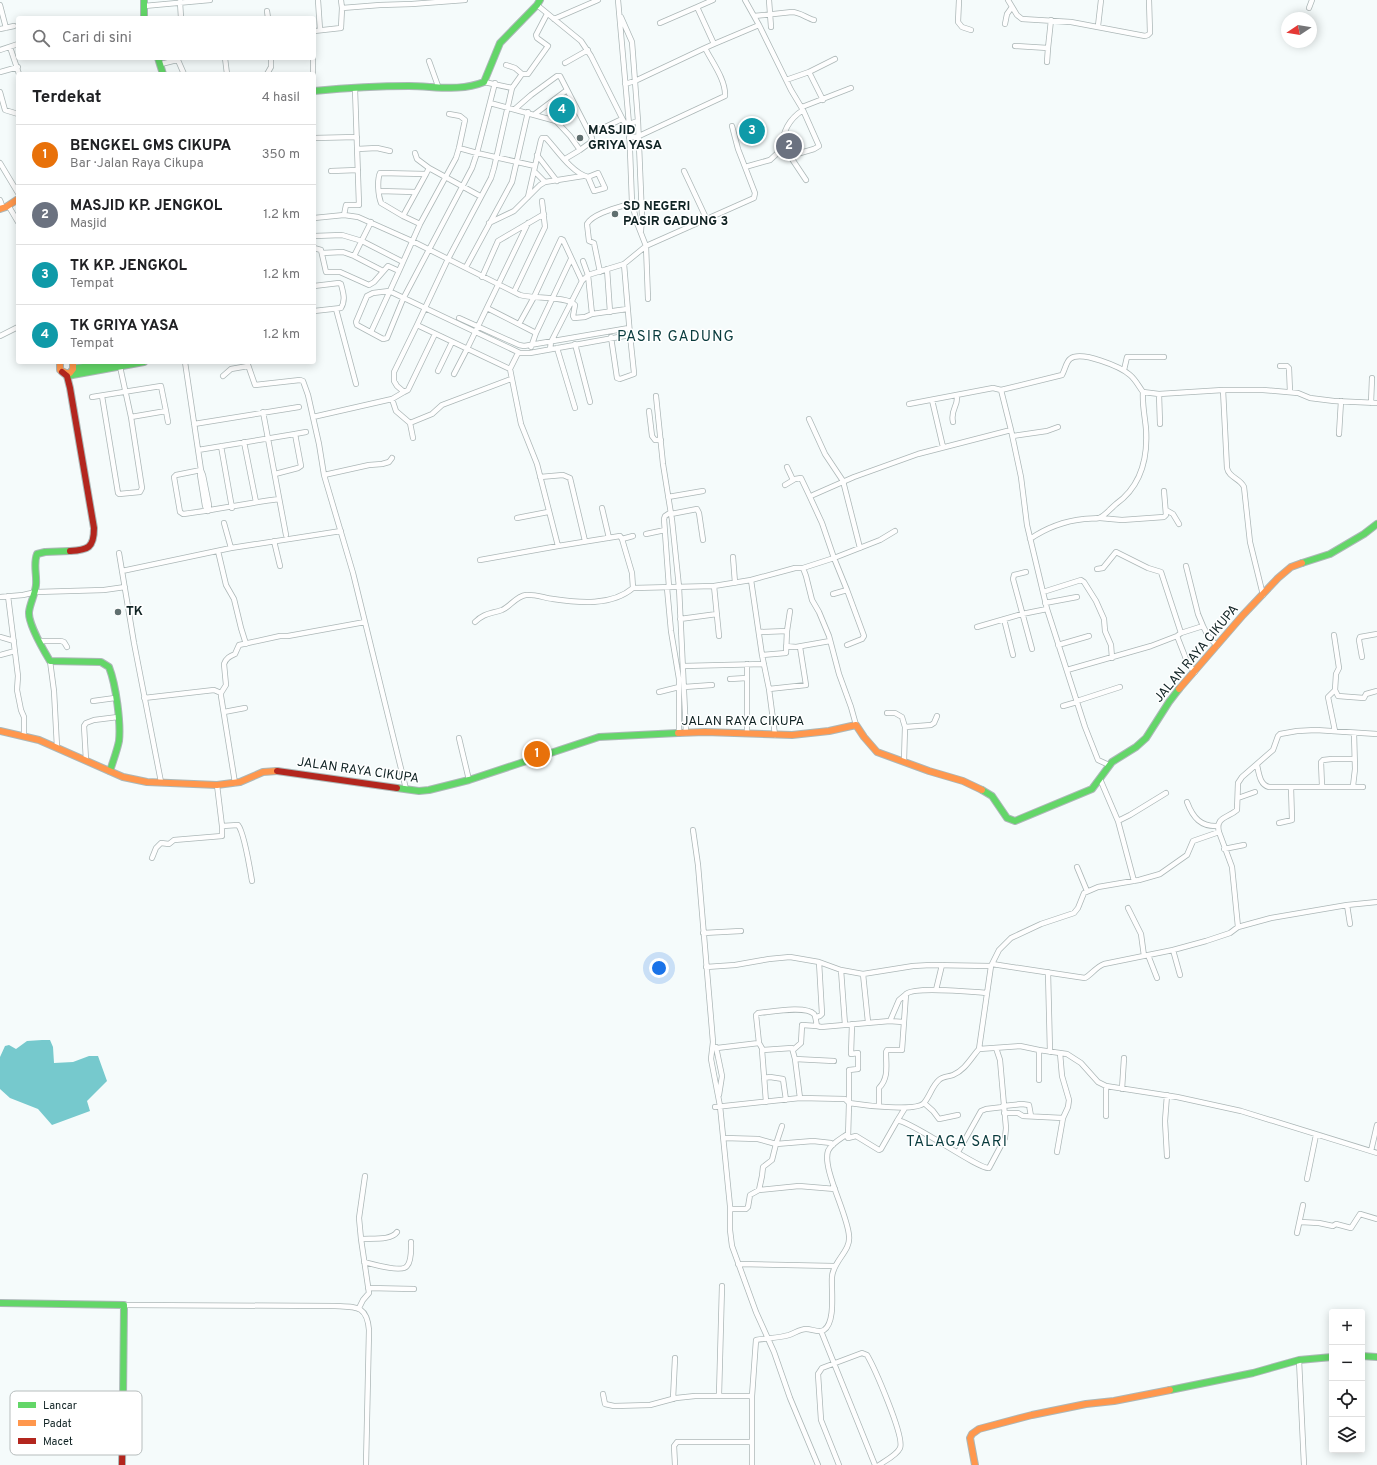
<!DOCTYPE html>
<html lang="id">
<head>
<meta charset="utf-8">
<style>
  body { margin:0; font-family:Overpass,sans-serif; background:#f6f6f6; color:#202124 }
  .controls { position:absolute; right:12px; bottom:12px; display:grid; overflow:hidden; border-radius:4px; box-shadow:0 2px 10px #0003 }
  .controls button { width:36px; height:36px; display:grid; place-items:center; padding:0; border:0; border-bottom:1px solid #e0e0e0; background:#fff; color:#202124; font:20px sans-serif }
  .compass { position:absolute; left:1281px; top:12px; width:36px; height:36px; border-radius:50%; background:#fff; box-shadow:0 2px 10px #0003; rotate:258deg }
  .you { position:absolute; left:659px; top:968px; width:14px; height:14px; margin:-10px; border:3px solid #fff; border-radius:50%; background:#1a73e8; box-shadow:0 0 0 6px #1a73e833 }
  .badge { display:grid; place-items:center; width:26px; height:26px; border-radius:50%; background:#606f6f; color:#fff; font-size:13px; font-weight:700 }
  .pin { position:absolute; translate:-50% -50%; border:2px solid #fff; box-shadow:0 1px 4px #0006 }
  .list { margin:0; padding:0; list-style:none }
  h2 { display:flex; justify-content:space-between; align-items:center; height:52px; margin:0; padding:0 16px; font-size:17px }
  h2 small { font-size:13px; font-weight:400; color:#757577 }
  .list li { display:grid; grid-template-columns:26px 1fr auto; gap:12px; align-items:center; box-sizing:border-box; height:60px; padding:0 16px; border-top:1px solid #e0e0e0 }
  .list b { display:block; font-size:15px; white-space:nowrap }
  .list p { margin:0; font-size:13px; white-space:nowrap; color:#757577 }
  .list em { font-size:13px; font-style:normal; color:#757577 }
  .icon { flex:none; width:22px; height:22px; fill:none; stroke:currentColor; stroke-width:2; stroke-linecap:round; stroke-linejoin:round }
  .map { position:relative; flex:none; width:1377px; height:1465px; overflow:hidden }
  .search { position:absolute; background:#fff; box-shadow:0 2px 10px #0003; left:16px; top:16px; width:300px; height:44px; display:flex; align-items:center; gap:10px; box-sizing:border-box; padding:0 14px; border-radius:4px; color:#757577; font-size:15px }
  .panel { position:absolute; background:#fff; box-shadow:0 2px 10px #0003; left:16px; top:72px; width:300px; height:292px; border-radius:4px }
  .map>svg:first-child { display:block }
  .water { fill:#76c9cd }
  .lines { fill:none; stroke-linecap:round; stroke-linejoin:round }
  .street-casing { stroke:#acb7b7; stroke-width:6 }
  .fast-casing { stroke:#acb7b7; stroke-width:8 }
  .slow-casing { stroke:#acb7b7; stroke-width:8 }
  .jam-casing { stroke:#acb7b7; stroke-width:8 }
  .street { stroke:#fefefe; stroke-width:4.5 }
  .fast { stroke:#63d668; stroke-width:6 }
  .slow { stroke:#ff974d; stroke-width:6 }
  .jam { stroke:#b3261e; stroke-width:6 }
  .poi-dot { fill:#606f6f; stroke:#fff; stroke-width:1.5 }
  .labels { text-anchor:middle; dominant-baseline:central; stroke-width:3; stroke-linejoin:round; paint-order:stroke }
  .poi-label { font-size:13px; font-weight:bold; fill:#102324; stroke:#fff; text-anchor:start }
  .street-label { font-size:13px; fill:#102324; stroke:#fff }
  .quarter-label { font-size:15px; letter-spacing:1px; fill:#093b3d; stroke:#fff }
  .key { fill:#fff; stroke:#b7bdbd; stroke-width:1 }
  .key-label { font-size:11px; fill:#102324 }
</style>
</head>
<body>
<div class="map">
<svg width="1377" height="1465" viewBox="0 0 1377 1465">
  <rect width="100%" height="100%" fill="#f5fbfb"/>
  <path class="water" d="M42 1040H50L53 1047 54 1063 73 1062 89 1056H98L107 1081 87 1101 90 1111 52 1125 38 1109 10 1098 0 1089V1057L5 1046 9 1045 16 1049 27 1041Z"/>
  <g class="lines">
    <g class="street-casing">
      <path id="street" d="M318 0 320 30
        M341 0 342 8 380 5 412 4 465 0
        M618 0 629 124 632 203 637 223 646 246 648 299
        M769 0 771 27
        M959 0 958 22 962 27 971 30
        M1008 0 1017 15 1022 19 1071 22 1145 36 1148 35 1150 33 1149 0
        M180 2 181 18
        M0 5 6 28
        M537 5 581 41 591 56 624 122 629 124 638 121 642 217 641 231
        M144 6 210 0
        M1309 8 1312 0
        M267 11 268 18
        M754 16 792 12C799 12 807 18 814 20
        M621 17 632 42 638 121
        M554 19 598 0
        M660 23 697 7
        M1005 24 1007 14 1012 7
        M1098 26 1101 0
        M0 29 14 26
        M314 31 341 28 342 8
        M714 44 759 25
        M1015 46 1048 48 1051 20
        M10 47 19 74
        M0 50 18 44
        M177 58 184 74
        M225 58 227 74
        M313 58V74
        M429 61 438 86
        M1047 62 1048 48
        M565 63 588 50
        M161 64 177 60
        M506 65 515 68 522 74
        M0 72 18 67
        M809 72 823 100
        M267 74 271 67V58
        M786 80 809 72 835 59
        M495 83 477 153 472 168 403 299 387 338 383 339 357 325 356 322 367 296 373 293 389 291 520 353H530L630 335 624 264
        M625 84 635 81 705 48
        M512 88 522 74H528L548 46 537 38 536 35 547 14
        M0 92 5 110 18 114
        M490 103 556 121 570 136 580 150 565 159
        M802 107 851 88
        M515 109 531 95 557 76H560L592 138 591 142 580 150
        M535 114 567 90
        M556 121 575 107
        M732 126 738 149 745 167
        M601 129 622 119
        M314 138 357 137
        M629 138 639 136 725 96C726 80 712 62 705 48L714 44 697 7 713 0
        M459 148 477 153 535 166
        M357 149 377 148 390 151
        M782 149 790 156 806 180
        M415 153 417 159 429 168
        M537 155 557 181
        M790 156 814 149 819 146 803 110
        M0 163 18 193
        M331 171 358 170
        M534 171 545 182
        M684 171 707 220
        M426 174 403 216 381 203C378 195 377 180 380 173L426 174 429 168 480 196
        M379 191 416 192
        M528 197 541 140 542 138H546C557 150 572 173 588 177L594 191 605 188 598 173 588 177
        M0 200 3 208
        M8 205 18 222
        M344 215 346 205H359L355 89
        M403 216 420 224
        M314 218 344 215 358 217 412 241 520 295C533 299 568 296 575 305L573 316 574 318 585 317 592 314
        M489 223 514 211 540 185 545 182 583 176
        M314 236 342 235 362 241 403 262
        M314 248 321 250 326 272H340L369 285 374 282 388 266 399 271 420 224 456 158 459 148 465 120 460 116 449 114
        M322 253 343 252 354 256 383 271
        M354 256 371 222
        M583 261 588 275 592 314 627 309
        M466 267 512 182 528 112
        M607 269 610 312
        M600 272 594 243 589 241 587 224C593 213 620 207 632 203
        M482 277 498 241 544 214
        M314 286 339 283 341 284C343 292 346 300 341 308L314 311
        M514 292 545 227 542 201
        M487 308 536 333
        M336 309 356 384
        M459 318 519 345 524 346 629 328
        M519 324 534 297 561 239 563 240 582 281
        M417 325 510 369 518 353
        M371 332 399 271
        M0 336 18 327
        M611 337 617 378 620 379 634 374V373L630 335
        M575 344 590 402
        M531 347 536 333 571 259
        M557 348 575 408
        M550 349 551 342 582 281 588 275 624 264 646 246 754 198 755 193 745 167 770 160 782 149C782 132 789 119 803 110L791 90 759 25 745 0
        M185 362 201 470 203 475 209 505 208 511
        M247 362 255 385 300 380 303 381 308 395 319 444 324 475 353 573 406 789
        M1280 366H1287L1289 368 1290 392
        M510 369 521 424 537 464 558 546
        M1124 370 1127 357H1164
        M438 371 452 342
        M454 374 467 349 528 223
        M223 376 231 369 248 366
        M1223 390 1227 468C1229 478 1240 478 1244 487L1250 542 1263 595
        M404 392 408 390 435 334
        M1159 394 1160 424
        M102 396 118 493 119 494 140 492 142 488 131 417 119 362
        M656 396 663 464 672 520 679 587 686 733
        M92 397 161 386 166 411 131 417
        M392 399 396 411 410 423 432 414 442 405 511 379
        M932 400 943 447
        M1371 403 1372 378
        M909 404 993 388 1001 390
        M166 411 168 422
        M649 411 652 436 655 440H661
        M263 412 286 535
        M313 417 392 399 404 392 397 386 394 381V372L417 325 448 259 491 178 494 168 512 88 484 82
        M809 419 825 454 843 481 860 548
        M953 422C950 410 958 407 957 396
        M410 423 413 438
        M194 424 299 407
        M1011 430 1001 390 1062 375C1065 370 1066 362 1070 359 1081 350 1121 367 1130 375 1136 380 1139 387 1143 392L1159 394 1223 390H1263L1298 393 1310 398 1334 401 1377 403
        M295 434 306 432
        M1339 434 1341 401
        M1013 436 1047 431 1058 427
        M244 442 256 502
        M221 446 232 508
        M198 450 295 434 301 466 298 468 275 474
        M787 467 793 480
        M201 470 176 475 174 477 180 512 183 514C215 510 247 503 279 499
        M201 470 200 475 205 506 208 511
        M324 475 369 465 382 464 389 462 392 458
        M540 477 563 475 570 478 585 541
        M785 485 795 479 801 478 810 497
        M668 497 703 491
        M602 508 609 538
        M1166 510 1173 514 1179 524
        M671 514 697 509 699 513 703 540
        M517 518 548 512
        M1100 518 1122 520 1164 517 1166 515 1164 491
        M224 523 231 548
        M646 534 665 530
        M622 539 633 536
        M1030 539C1046 528 1065 521 1084 519 1089 518 1095 519 1099 518 1105 516 1111 508 1116 504 1141 486 1148 459 1146 429 1145 417 1142 404 1143 392
        M274 541 280 566
        M218 551 226 585 234 599 241 628 246 644
        M119 553 134 643 161 782
        M733 557 735 583
        M480 560 558 546 620 536 622 539 632 573 633 588 714 586 751 580 762 655 769 689 775 735
        M1186 566 1198 614 1203 626
        M803 568 806 576 812 600 819 612 829 636 839 674 851 707 856 725
        M1097 569 1103 568 1116 552 1148 568 1161 572 1181 633
        M122 571 231 548 341 531
        M1026 572 1014 575 1013 579 1032 649
        M751 580 795 568H803L834 558 822 523 810 497 813 495 854 477 918 454 1011 430 1021 477 1027 525 1047 609 1085 727 1098 760 1109 765
        M714 586 719 636
        M669 587 664 519 665 516 671 512
        M667 588 671 631 679 679V733
        M847 590 864 636 862 639 847 645
        M1043 592 1081 580 1084 582 1096 601 1104 619 1105 631 1111 645 1112 658
        M833 594 847 590 834 558 880 540 895 531
        M8 596 18 676 17 690 21 710 24 717V735
        M0 597 23 595 36 592 104 590 125 587
        M1045 603 1077 597
        M680 619 717 614
        M1004 619 1013 655
        M475 622C484 613 490 614 502 610 510 607 516 596 526 595 534 594 545 598 553 599 579 603 612 606 633 588
        M977 627 1022 614 1047 609
        M759 632 787 631
        M1334 635 1339 668 1336 674 1335 690 1328 697 1335 731
        M1177 636 1188 664 1195 672
        M0 637 14 641
        M40 641H61L64 642 67 647
        M1058 645 1089 636
        M786 646 796 647 830 641
        M0 655 15 651
        M762 655 786 653 787 631 790 611
        M1362 657 1359 640 1360 637 1377 634
        M50 661 54 691 57 747
        M683 666 764 664
        M1067 670 1151 646 1177 636 1181 633 1203 626 1208 636 1217 646
        M730 679 747 678
        M684 687 712 685
        M769 689 806 685 800 647
        M1335 690 1338 696 1364 698 1366 694 1377 691
        M659 692 679 687
        M144 698 214 690 221 693
        M93 701 115 698
        M1077 701 1120 687
        M1063 706 1077 702
        M224 712 245 708
        M887 713H895L902 717 905 727 904 761
        M905 727 931 725 934 723 937 716
        M747 733V664
        M459 738 469 780
        M86 760 84 726 86 723 94 720 118 717
        M1257 765C1259 774 1260 785 1269 787H1363
        M1100 779 1118 821 1134 881
        M235 783 221 696V693L226 685 224 664C226 658 230 656 235 654L239 645 280 636H288L365 622
        M1322 786 1321 762 1323 760 1332 759H1354
        M1353 786 1355 769 1354 733
        M1238 798 1255 792
        M1187 802C1193 818 1201 827 1218 826
        M1118 821 1130 815 1166 793
        M1279 823 1292 820 1291 787
        M222 826 238 825C244 832 250 869 252 881
        M693 830 698 865 713 1042 711 1059 720 1106 730 1206V1230L732 1246 756 1312 774 1352 790 1398 818 1465
        M1219 832C1215 817 1228 818 1237 810L1238 783 1242 777 1273 750 1278 736 1280 734 1297 731 1316 730 1377 734
        M1224 849 1244 845
        M152 858 156 848 161 843 169 844 174 840 222 836V826L217 785
        M1077 867 1087 891
        M1347 905 1350 924
        M1128 908 1141 934 1144 956
        M703 933 741 931
        M1173 950 1180 975
        M1148 955 1157 978
        M819 962 841 970 863 974 913 966 931 965 991 966
        M992 964 1085 978C1092 974 1096 967 1104 964L1173 950 1206 941 1230 933 1238 927 1271 918 1347 905 1377 902
        M706 967 735 965 769 959 790 957 819 962 822 1014 820 1016 816 1017
        M841 970 845 1025
        M1048 972 1050 1052
        M863 974 868 1022
        M936 990 942 965
        M889 1021 903 1022
        M759 1043 756 1015 758 1013C770 1012 806 1005 814 1014 816 1017 816 1022 817 1026L821 1027 890 1021 899 1000 905 995
        M716 1047 722 1076 719 1095
        M717 1048 759 1043 763 1050 792 1048 795 1059 800 1098
        M979 1049 991 966 999 950 1011 938 1041 924 1074 913 1078 908 1084 893 1098 887 1139 880 1160 874 1187 855 1193 841 1219 832 1232 867 1238 927
        M762 1050 766 1102
        M793 1050 801 1043 802 1025 817 1026
        M795 1059 834 1061
        M764 1078 770 1077 783 1079 786 1100
        M1039 1080V1050
        M1122 1089 1124 1058
        M849 1103V1070L858 1069V1053L851 1054 852 1024
        M924 1103 933 1111 939 1119 958 1115
        M879 1106V1088C889 1078 886 1065 886 1052L887 1050H902L906 994C915 986 972 992 987 993
        M1003 1106 1022 1104 1029 1105 1031 1116
        M715 1107 800 1098 845 1099 849 1103
        M1004 1113H1018L1023 1116 1063 1118
        M1106 1116V1086
        M897 1121 905 1108
        M724 1138 758 1139 776 1144 813 1141 831 1143 833 1145
        M848 1138 849 1103C862 1105 916 1112 924 1103 930 1096 932 1086 939 1080 943 1076 948 1077 953 1075 965 1070 971 1058 979 1049L1020 1046 1039 1050 1067 1054 1081 1063 1098 1082 1106 1086 1177 1097 1241 1111 1377 1153
        M1371 1151 1377 1125
        M958 1152 981 1111 986 1109 1003 1107
        M1057 1152 1063 1118 1068 1107 1069 1100 1062 1076 1060 1053
        M1167 1156 1165 1121 1167 1095
        M1307 1179 1316 1135
        M759 1190 762 1176 763 1167 772 1160 776 1144 782 1126
        M730 1209H746L748 1207 750 1195 759 1190 799 1186 835 1189
        M1300 1222 1319 1223 1333 1226 1336 1224 1351 1228 1360 1214 1377 1219
        M1297 1233 1303 1205
        M361 1239C371 1238 391 1241 397 1232
        M364 1262C372 1264 402 1273 407 1266 412 1261 411 1248 411 1242
        M738 1264 834 1266
        M368 1288 414 1289
        M124 1305 335 1306C356 1307 367 1305 369 1330L366 1465
        M359 1308 363 1300 369 1293 361 1239 359 1218 365 1176
        M821 1331 875 1465
        M1299 1360 1304 1465
        M603 1394 605 1404 614 1406 650 1405 676 1398 695 1396H752
        M719 1395 722 1286
        M673 1399 675 1358
        M675 1465 674 1446 677 1442H752
        M752 1465V1396L756 1340C767 1338 779 1338 789 1335 795 1333 800 1329 806 1329 812 1329 819 1333 824 1330 836 1322 831 1290 832 1277 833 1261 851 1251 849 1236 848 1215 822 1169 828 1151 831 1144 840 1139 846 1135L848 1138 856 1136 879 1150 881 1149 897 1121H900C917 1125 980 1170 989 1168L1005 1138 1006 1128 1000 1060 996 1048
        M839 1465 821 1420 818 1374 822 1368 862 1353 867 1355C874 1367 905 1437 900 1448 897 1455 885 1461 879 1465"/>
    </g>
    <g class="fast-casing">
      <path id="fast" d="M144 0V18
        M158 58 163 74
        M314 91C345 88 377 86 409 86 434 86 460 92 484 82L500 43 537 5 540 0
        M67 376 144 362
        M70 376 72 371 77 368 115 362
        M70 551 45 552 37 554C33 564 37 574 36 585 35 595 30 603 29 612 28 623 44 651 50 661L101 662 109 667C116 685 121 723 119 741 117 751 113 761 110 771
        M1302 563 1330 554 1364 534 1377 524
        M397 788 419 791 429 790 469 780 599 737 678 733
        M982 790 992 796 1007 818 1015 821 1092 789 1112 762 1136 747 1146 738 1169 702 1179 689
        M0 1303 124 1305 123 1399
        M1362 1356 1377 1357
        M1170 1390 1253 1373 1299 1360 1332 1357"/>
    </g>
    <g class="slow-casing">
      <path id="slow" d="M0 209 6 207 18 199
        M60 362V370L66 373H70L73 369V362
        M1179 689 1243 615 1278 578 1291 567 1302 563
        M0 731 39 740 123 777 147 782 217 785 240 782 263 772 277 771
        M678 733 705 732 792 735 829 731 856 725 864 737 877 752 929 771 963 781 982 790
        M975 1465 970 1438 972 1434 979 1429 1032 1415 1086 1404 1114 1401 1170 1390"/>
    </g>
    <g class="jam-casing">
      <path id="jam" d="M62 372 67 376 70 388 94 528C94 548 88 550 70 551
        M277 771 397 788
        M122 1465 123 1399"/>
    </g>
    <use href="#street" class="street"/>
    <use href="#fast" class="fast"/>
    <use href="#slow" class="slow"/>
    <use href="#jam" class="jam"/>
  </g>
  <g class="poi-dot">
    <circle cx="580" cy="138" r="4"/>
    <circle cx="615" cy="214" r="4"/>
    <circle cx="118" cy="612" r="4"/>
  </g>
  <g class="labels">
    <g class="poi-label">
      <text x="588" y="131">MASJID<tspan x="588" dy="15">GRIYA YASA</tspan></text>
      <text x="623" y="207">SD NEGERI<tspan x="623" dy="15">PASIR GADUNG 3</tspan></text>
      <text x="126" y="612">TK</text>
    </g>
    <g class="street-label">
      <text transform="translate(1197 654) rotate(-50)">JALAN RAYA CIKUPA</text>
      <text x="743" y="722">JALAN RAYA CIKUPA</text>
      <text transform="translate(358 771) rotate(8)">JALAN RAYA CIKUPA</text>
    </g>
    <g class="quarter-label">
      <text x="676" y="337">PASIR GADUNG</text>
      <text x="957" y="1142">TALAGA SARI</text>
    </g>
  </g>
  <rect x="10" y="1391" width="132" height="64" rx="6" class="key"/>
  <rect x="18" y="1402" width="18" height="6" fill="#63d668"/>
  <rect x="18" y="1420" width="18" height="6" fill="#ff974d"/>
  <rect x="18" y="1438" width="18" height="6" fill="#b3261e"/>
  <g class="key-label">
    <text x="43" y="1409">Lancar</text>
    <text x="43" y="1427">Padat</text>
    <text x="43" y="1445">Macet</text>
  </g>
</svg>
<div class="controls">
<button>+</button>
<button>−</button>
<button><svg class="icon" aria-label="locate" viewBox="0 0 24 24"><circle cx="12" cy="12" r="6"/><path d="M12 2v4M12 18v4M2 12h4M18 12h4"/></svg></button>
<button><svg class="icon" aria-label="layers" viewBox="0 0 24 24"><path d="M12 4l9 5-9 5-9-5zM3 14l9 5 9-5"/></svg></button>
</div>
<svg class="compass" viewBox="-18 -18 36 36"><path d="M0-13l5 13h-10z" fill="#e53935"/><path d="M0 13l5-13h-10z" fill="#757577"/></svg>
<div class="you"></div>
<div class="pin badge" style="left:537px;top:754px;background:#e8710a">1</div>
<div class="pin badge" style="left:789px;top:146px;background:#6b7280">2</div>
<div class="pin badge" style="left:752px;top:131px;background:#0f9aa8">3</div>
<div class="pin badge" style="left:562px;top:110px;background:#0f9aa8">4</div>
<div class="search"><svg class="icon" aria-label="search" viewBox="0 0 24 24"><circle cx="10" cy="10" r="6"/><path d="M15 15l6 6"/></svg>Cari di sini</div>
<section class="panel">
<h2>Terdekat<small>4 hasil</small></h2>
<ul class="list">
<li><span class="badge" style="background:#e8710a">1</span><div><b>BENGKEL GMS CIKUPA</b><p>Bar · Jalan Raya Cikupa</p></div><em>350 m</em></li>
<li><span class="badge" style="background:#6b7280">2</span><div><b>MASJID KP. JENGKOL</b><p>Masjid</p></div><em>1.2 km</em></li>
<li><span class="badge" style="background:#0f9aa8">3</span><div><b>TK KP. JENGKOL</b><p>Tempat</p></div><em>1.2 km</em></li>
<li><span class="badge" style="background:#0f9aa8">4</span><div><b>TK GRIYA YASA</b><p>Tempat</p></div><em>1.2 km</em></li>
</ul>
</section>
</div>
</body>
</html>
